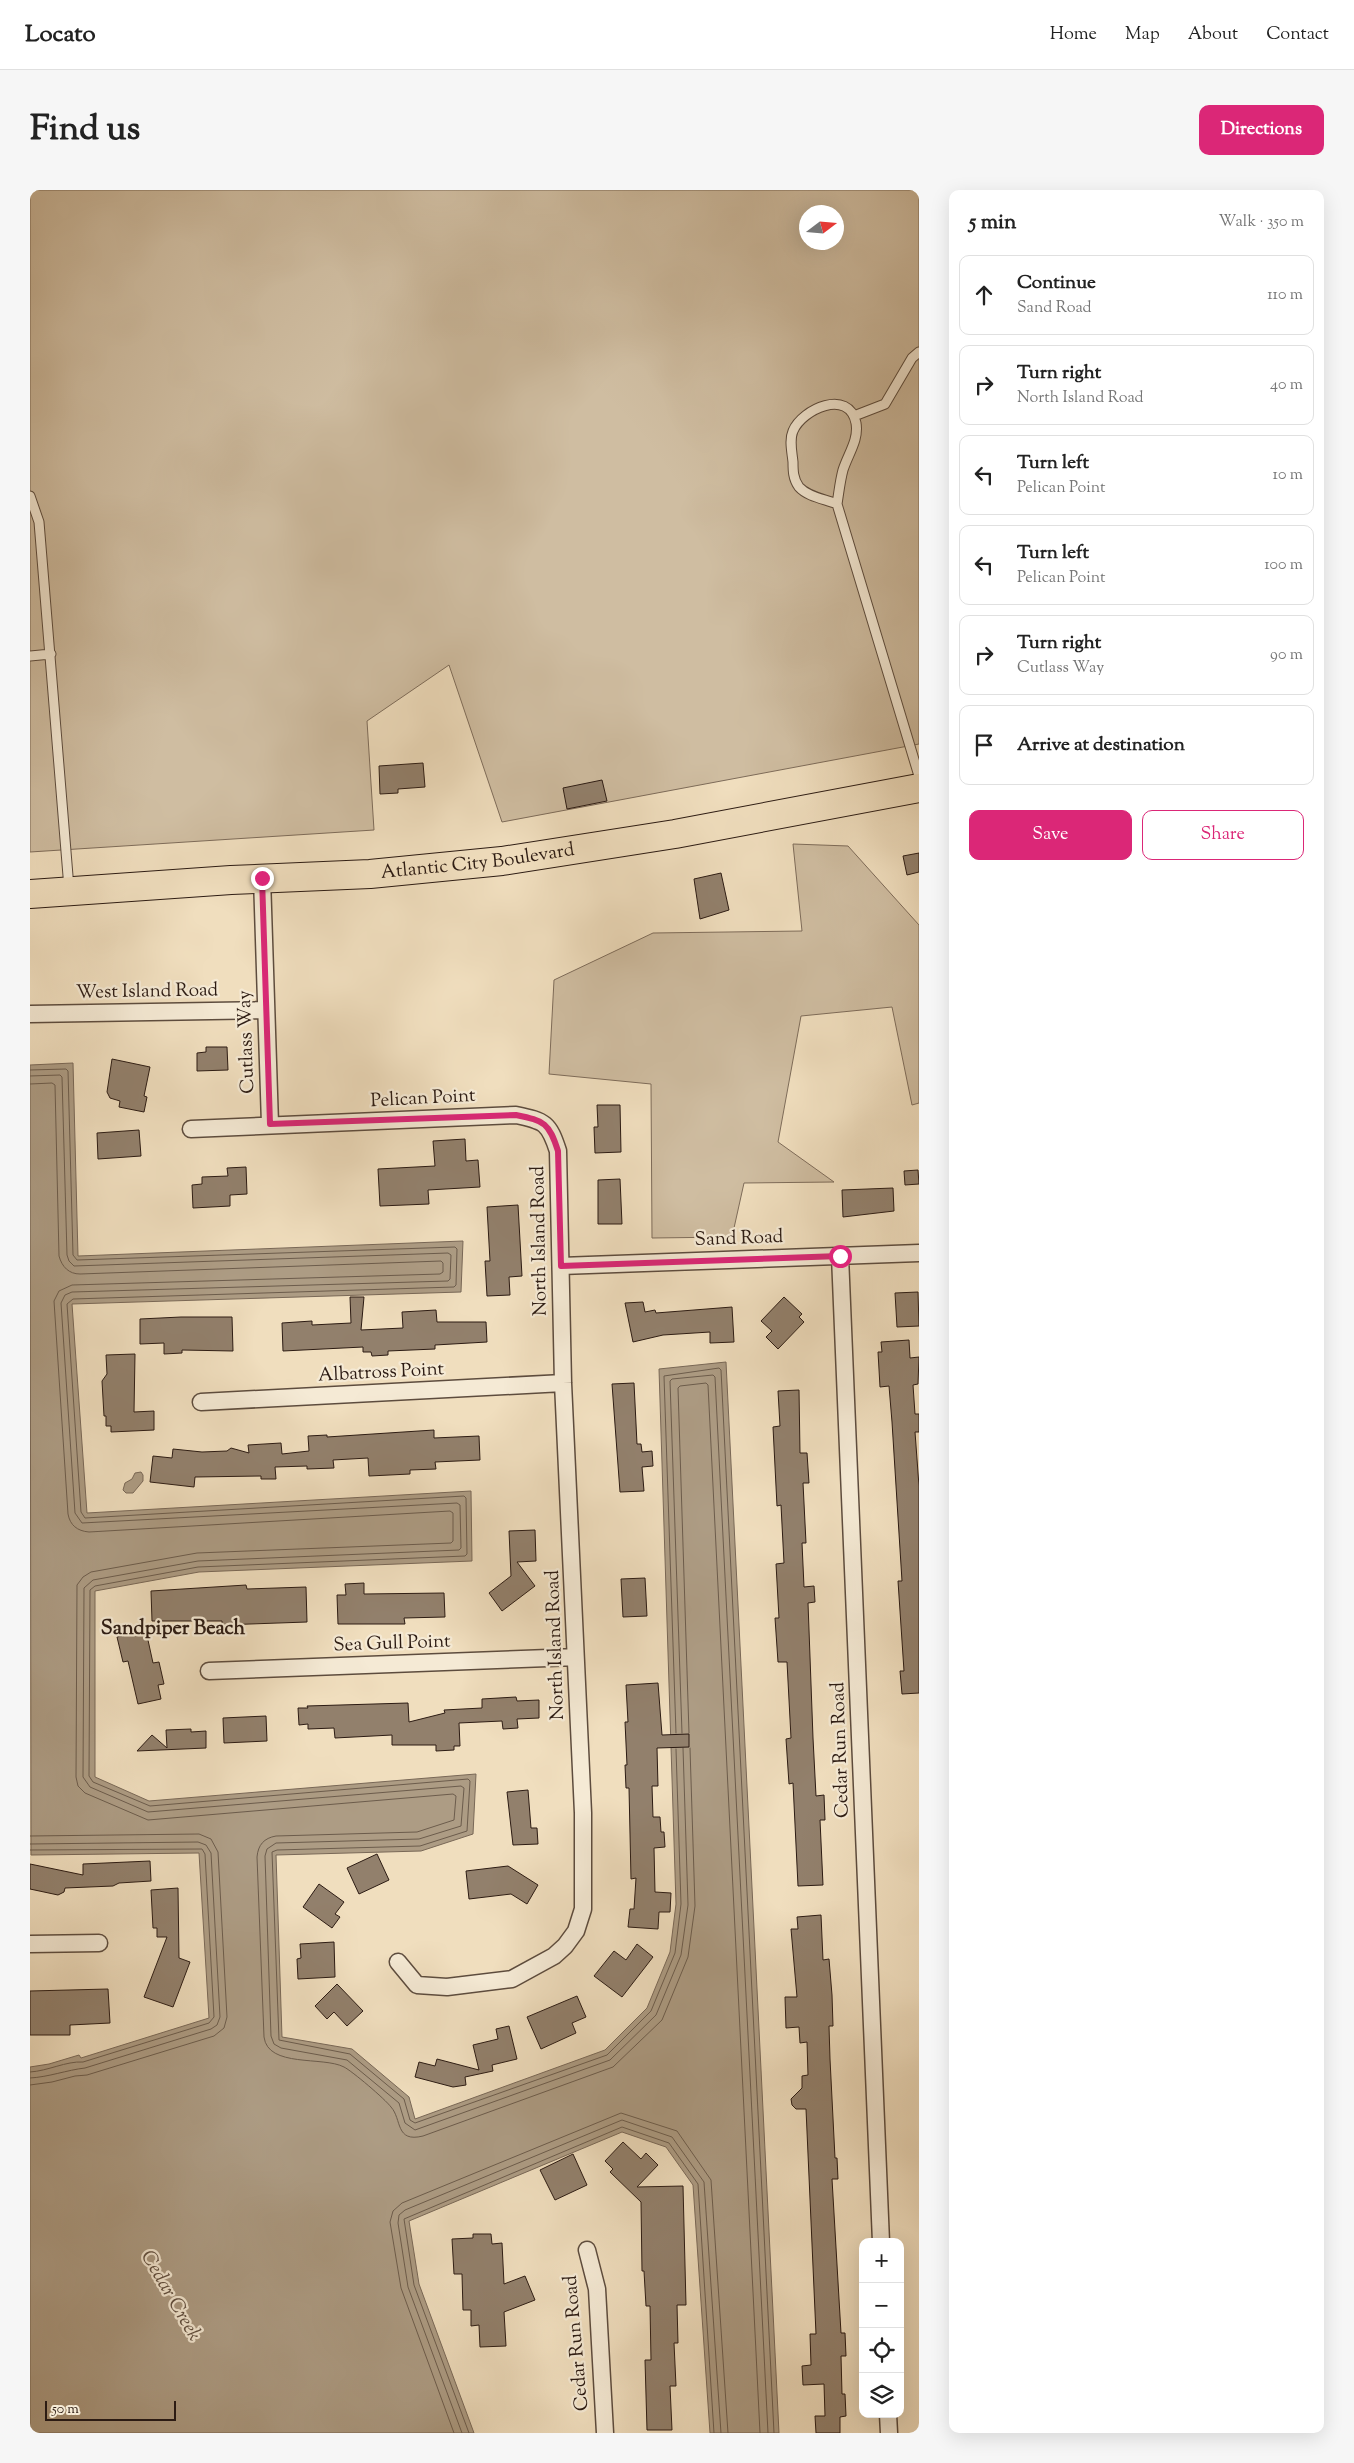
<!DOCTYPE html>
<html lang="en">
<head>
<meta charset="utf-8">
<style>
  body { margin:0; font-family:"Sorts Mill Goudy",serif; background:#f6f6f6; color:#222 }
  .controls { position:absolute; right:15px; bottom:15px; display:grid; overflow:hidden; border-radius:10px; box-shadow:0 5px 20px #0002 }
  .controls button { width:45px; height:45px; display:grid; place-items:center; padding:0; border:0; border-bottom:1px solid #e0e0e0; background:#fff; color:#222; font:25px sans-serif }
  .compass { position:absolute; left:769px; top:15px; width:45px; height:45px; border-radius:50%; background:#fff; box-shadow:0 5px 20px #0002; rotate:74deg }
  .scale { position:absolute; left:15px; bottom:12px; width:131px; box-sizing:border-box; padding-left:5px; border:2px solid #2c1b13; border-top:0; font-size:14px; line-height:18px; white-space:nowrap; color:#2c1b13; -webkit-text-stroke:4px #f5ead5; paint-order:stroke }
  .stop { position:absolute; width:15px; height:15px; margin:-11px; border:4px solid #db2777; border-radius:50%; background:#fff }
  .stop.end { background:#db2777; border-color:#fff; box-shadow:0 1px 5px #0008 }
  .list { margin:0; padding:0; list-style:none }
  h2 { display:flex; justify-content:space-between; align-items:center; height:65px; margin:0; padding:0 20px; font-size:21px }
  h2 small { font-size:16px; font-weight:400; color:#767676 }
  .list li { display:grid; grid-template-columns:32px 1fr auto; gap:15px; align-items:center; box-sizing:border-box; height:80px; margin:0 10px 10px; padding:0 10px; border:1px solid #e0e0e0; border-radius:10px }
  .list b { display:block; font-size:19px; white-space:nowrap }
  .list p { margin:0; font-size:16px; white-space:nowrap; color:#767676 }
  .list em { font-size:16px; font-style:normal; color:#767676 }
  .actions { display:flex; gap:10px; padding:15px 20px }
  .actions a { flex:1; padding:11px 0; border:1px solid #db2777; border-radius:10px; text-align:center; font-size:18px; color:#db2777 }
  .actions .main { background:#db2777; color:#fff }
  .icon { flex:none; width:28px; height:28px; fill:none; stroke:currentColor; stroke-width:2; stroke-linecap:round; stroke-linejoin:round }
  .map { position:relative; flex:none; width:889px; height:2243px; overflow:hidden; border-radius:10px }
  header { display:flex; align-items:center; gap:30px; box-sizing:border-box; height:70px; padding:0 25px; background:#fff; border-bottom:1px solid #e0e0e0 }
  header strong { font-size:24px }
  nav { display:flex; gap:28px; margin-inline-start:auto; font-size:18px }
  .intro { display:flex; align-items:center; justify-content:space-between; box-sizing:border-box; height:120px; padding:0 30px }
  h1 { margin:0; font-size:35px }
  .button { padding:12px 22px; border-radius:10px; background:#db2777; color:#fff; font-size:18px; font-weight:700 }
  main { display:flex; gap:30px; padding:0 30px }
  aside { flex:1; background:#fff; border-radius:10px; box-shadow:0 5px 20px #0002 }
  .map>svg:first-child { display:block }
  .green { fill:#cfbda1; stroke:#7e6c5a; fill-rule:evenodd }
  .water { fill:#ad9c84; stroke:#796857 }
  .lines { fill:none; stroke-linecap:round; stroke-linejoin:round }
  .shore { stroke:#6c5c4c; stroke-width:1 }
  .building { fill:#92806c; stroke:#2c1b13 }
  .service-casing { stroke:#5d4c3e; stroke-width:11 }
  .minor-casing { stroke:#5d4c3e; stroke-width:19 }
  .trunk-casing { stroke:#2c1b13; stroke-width:30 }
  .service { stroke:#f5ead5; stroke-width:9 }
  .minor { stroke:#f5ead5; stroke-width:16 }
  .trunk { stroke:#f0debe; stroke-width:28 }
  .route { stroke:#db2777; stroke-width:6 }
  .labels { text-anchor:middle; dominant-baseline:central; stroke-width:4.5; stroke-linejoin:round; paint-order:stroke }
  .street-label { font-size:19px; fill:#2c1b13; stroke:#f5ead5 }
  .neighbourhood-label { font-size:20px; font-weight:bold; fill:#2c1b13; stroke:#f5ead5 }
  .water-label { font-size:20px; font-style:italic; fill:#604f40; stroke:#f5ead5 }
</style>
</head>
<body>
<header>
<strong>Locato</strong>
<nav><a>Home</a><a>Map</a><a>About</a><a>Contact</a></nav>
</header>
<div class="intro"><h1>Find us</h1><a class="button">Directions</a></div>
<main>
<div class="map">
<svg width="889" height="2243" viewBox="0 0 889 2243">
  <rect width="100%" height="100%" fill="#f0debe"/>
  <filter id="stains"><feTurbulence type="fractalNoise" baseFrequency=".004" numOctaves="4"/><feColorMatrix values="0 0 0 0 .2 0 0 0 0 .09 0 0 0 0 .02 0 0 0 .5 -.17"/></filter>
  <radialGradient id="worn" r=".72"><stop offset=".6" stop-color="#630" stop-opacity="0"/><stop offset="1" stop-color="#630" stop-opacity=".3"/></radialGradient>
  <path class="green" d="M0 0H889V554L472 632 419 475 337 531 344 640 0 662ZM776 22H806V52H776Z
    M763 654 818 656 889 735V913L882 915 862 817 771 826 748 952 804 992 714 993 702 1047 622 1048 621 894 519 884 524 790 623 743 772 741Z"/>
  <path class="water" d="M43 873 48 1066 433 1051 431 1102 42 1114 57 1323 441 1301 442 1371 169 1382 65 1401V1587L119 1611 446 1584 443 1644 391 1661 246 1665 252 1847 322 1859 379 1907 385 1929 575 1860 617 1818 640 1762 646 1714 629 1179 696 1172 749 2243H680L663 1995 636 1957 592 1942 379 2031 389 2094 444 2243H0V1877L19 1874 49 1865 51 1868 179 1828 169 1663 1 1665 0 875Z
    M111 1282 113 1285V1291L103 1303H96L93 1300 95 1293 102 1289 105 1283Z"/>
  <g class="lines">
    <path class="shore" d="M0 880 36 879 38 881 43 1065 47 1070 425 1057 427 1059 426 1095 424 1097 43 1109 37 1114 51 1322 55 1328 434 1306 436 1308 437 1364 435 1366 168 1377 65 1396 60 1400 59 1586 63 1592 120 1616 438 1589 440 1591 437 1641 390 1656 247 1660 242 1662 249 1850 320 1864 374 1909 380 1930 385 1933 577 1865 621 1821 645 1763 651 1714 646 1559
      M0 886 30 885 32 887 37 1065 39 1071 44 1076 418 1063 421 1065 420 1089 418 1091 42 1102 35 1105 31 1113 45 1323 52 1333 427 1313 430 1315 431 1358 429 1360 168 1371 63 1390 54 1398 53 1587 60 1597 118 1622 431 1596 434 1598 431 1636 389 1649 246 1653 237 1659 235 1666 241 1846 244 1854 251 1858 317 1870 369 1913 375 1933 385 1940 580 1870 626 1825 651 1765 658 1715 653 1558
      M0 894 22 893 25 895 29 1066C32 1077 39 1084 50 1084L411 1071 413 1073V1082L410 1084 42 1095 29 1101 24 1111 38 1324C40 1335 47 1341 59 1342L420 1321 423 1323V1351L421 1353 167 1363 61 1382 53 1387 47 1395 46 1587 48 1596 55 1603 118 1630 423 1604 426 1606 424 1630 387 1642 246 1646C234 1648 228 1655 227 1667L234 1847C238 1878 293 1866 314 1877 322 1881 355 1909 361 1917 372 1929 365 1953 393 1946L583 1877 632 1830 658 1767 665 1716 660 1558
      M646 1543 634 1186 689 1178 691 1180 744 2243
      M652 1543 640 1191 642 1189 683 1185 685 1187 738 2243
      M659 1543 648 1198 650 1196 676 1193 678 1195 730 2243
      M0 1646 169 1644 181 1649 188 1662 197 1827 194 1838 184 1846 57 1885 45 1886 22 1892 0 1895
      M0 1654 168 1652 176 1655 181 1663 190 1827 187 1835 181 1839 55 1878C37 1880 19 1887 0 1888
      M0 1660 172 1659 175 1664 184 1827 179 1833 53 1872C36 1871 18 1881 0 1882
      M424 2243 371 2098 360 2032 363 2021 372 2013 591 1923 647 1941 681 1990 698 2243
      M432 2243 378 2097 368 2033 369 2025 375 2020 592 1930 642 1947 674 1992 691 2243
      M439 2243 384 2095 374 2029 592 1937 639 1953 668 1994 684 2243"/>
  </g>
  <path class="building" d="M393 573 395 597 368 599V603L350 604 349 576Z
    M572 590 577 611 537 619 533 598Z
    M889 663V682L877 685 873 666Z
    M691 683 699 720 670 729 664 689Z
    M176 857H197L198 880 167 881V863L176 862Z
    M82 869 120 877 114 906 117 907 114 922 89 917 90 911 80 908 77 902Z
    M567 915H590L591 962 565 963 564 937H568Z
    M109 940 111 966 68 969 67 943Z
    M435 949 436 971 448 970 450 997 398 1000 399 1014 350 1016 348 979 405 976 403 951Z
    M216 977 217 1004 200 1005V1016L163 1018 162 995 172 994V987L198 986 197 978Z
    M888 980 889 994 875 995 874 981Z
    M590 989 592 1034H568V990Z
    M863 998 864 1021 813 1027 812 1000Z
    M488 1015 492 1086 479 1087 480 1105 457 1106 455 1071H460L457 1017Z
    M888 1102 889 1136 867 1137 865 1103Z
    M320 1107H334L331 1140 373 1138 372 1122 406 1120 407 1132H456L457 1152 405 1155V1159L358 1161V1165L342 1166 341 1162H333V1157L253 1161 252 1133 282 1131V1135L321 1133Z
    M754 1107 772 1124 769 1127 774 1132 748 1159 736 1147 742 1141 731 1131Z
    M613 1112 615 1122 625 1120 626 1123 702 1117 704 1152 680 1153V1142L633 1145 603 1152 595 1113Z
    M151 1127H202L203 1161 152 1160V1163L134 1164V1153L110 1154V1129Z
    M879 1150 880 1168 889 1167 888 1194 883 1195 885 1224H889V1242H885L889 1296V1503L872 1504 870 1481H874L868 1391H872L862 1232 859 1196 850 1197 848 1162H852L851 1152Z
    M105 1164 104 1222 124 1221V1240L81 1242V1236H76V1226H74L72 1191 77 1184 76 1165Z
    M604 1193 607 1254H611L612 1262 622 1261 623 1276 612 1277 614 1301 590 1302 582 1194Z
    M769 1200 770 1263H777L779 1293H773L776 1353H772L774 1397 784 1396 785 1412 778 1413 783 1548 786 1606 794 1605 795 1630H790L793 1695 768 1696 763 1593 759 1594 756 1549 761 1548 757 1472H748L745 1428H749L746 1374 754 1373 751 1315 747 1316 743 1237 750 1236 748 1201Z
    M404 1240V1248L449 1246 450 1270 405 1272 406 1279 380 1280V1284L339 1286 338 1268 303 1270 304 1278 277 1279V1276L245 1277 246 1289H231V1286L165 1287 164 1297 120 1292 123 1266 142 1268 143 1259 172 1262 197 1261 201 1258 219 1263 218 1255 251 1253 252 1264 279 1261 278 1246 297 1245V1247Z
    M505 1340 506 1371 487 1372 505 1396 472 1421 459 1403 481 1386 479 1341Z
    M615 1388 617 1426 593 1427 591 1389Z
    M334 1393V1404L414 1403 415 1427 374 1428 375 1434H308L307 1405H316L315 1394Z
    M216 1395 217 1399 276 1397 277 1432 192 1435V1431H122L121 1401Z
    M116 1441 123 1473 129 1472 134 1494 128 1495 131 1509 108 1514 98 1471 93 1472 87 1447Z
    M628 1493 632 1545 659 1544V1557L627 1558 628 1596H622L623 1627H630L631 1642H634L635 1657 624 1658 625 1702 641 1703 640 1722H629L628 1739 598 1737 600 1719H604L606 1688 601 1689 599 1598H596L595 1575H597L595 1532H598L596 1495Z
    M486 1507 487 1511 509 1510V1528L487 1529 488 1538 473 1539 472 1531 429 1533 430 1556H424V1560L406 1561V1555H362V1545L305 1548 304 1538 278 1539V1534L269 1535 268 1518H278L277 1516 378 1513 379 1532 415 1523 414 1520 452 1518V1509Z
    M236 1526 237 1551 194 1553 193 1528Z
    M161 1539V1542L176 1541V1558L107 1561 122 1545 137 1558 136 1540Z
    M498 1600 501 1638H507L508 1654 483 1655 477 1602Z
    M347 1664 359 1690 329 1704 317 1678Z
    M120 1671 121 1691 89 1693 83 1696 35 1698 34 1702 28 1705 0 1699V1674L53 1685V1674Z
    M478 1676 508 1695 497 1714 481 1704 439 1709 436 1681Z
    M289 1694 314 1712 305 1724 310 1727 302 1738 273 1717Z
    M148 1698 149 1768 160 1772 143 1817 114 1807 137 1747H127V1738H123L121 1700Z
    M791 1725 793 1770 799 1769 802 1805 803 1836H799L800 1869 805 1968H807L808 1989H802L811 2143H815L816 2166H811L812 2204H815L816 2226 810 2227V2243H786L785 2226H795L794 2194 773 2195 772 2176 781 2175 780 2144H786L776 1919H766L762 1915 761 1909 772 1898V1886L778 1885 777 1852 770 1853 769 1837 756 1838 755 1807H767L761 1739H768L767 1727Z
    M304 1752 305 1787 268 1789 267 1769 271 1768 270 1754Z
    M607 1754 623 1767 592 1807 564 1786 584 1761 596 1770Z
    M307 1794 333 1821 317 1836 304 1822 297 1829 285 1816Z
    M78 1799 80 1833 40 1835V1845H0V1801Z
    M547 1806 556 1827 542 1833 546 1843 511 1859 497 1827Z
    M479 1836 487 1869 462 1875 463 1881 435 1887 436 1895 423 1897 385 1887 389 1872 405 1876 407 1869 449 1880 443 1855 468 1849 466 1839Z
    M593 1952 611 1969 616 1963 628 1975 607 1997 653 1996 656 2115H647L648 2153H644L646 2196H640L642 2240H617L615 2170H621L620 2116H616L614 2081H612L611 2012 580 1982 583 1979 575 1971Z
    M543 1964 557 1995 525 2010 510 1980Z
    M443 2044H461L462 2054 472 2053 474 2094 495 2086 505 2110 474 2122 476 2156 450 2157 449 2135 441 2136V2120H433L432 2084H424L422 2049 443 2048Z"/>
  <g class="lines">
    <g class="service-casing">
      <path id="service" d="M824 226 855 214 882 168 889 162
        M0 306 9 332 39 698
        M807 314C795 309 778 307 769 297 763 289 763 280 763 272 762 262 759 250 763 241 772 219 819 198 826 233 829 250 818 264 813 280 810 291 809 302 807 314L889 586
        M0 466 21 464"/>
    </g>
    <g class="minor-casing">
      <path id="minor" d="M232 688 240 934
        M0 824 235 820
        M161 939 486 925C515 931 519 933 528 961L533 1193 553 1623V1719L546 1741 535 1756 524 1766 482 1789 417 1797 387 1795 368 1772
        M810 1066 851 2052
        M531 1076 889 1063
        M171 1212 533 1193
        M179 1481 545 1467
        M0 1754 69 1753
        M557 2060 567 2099 575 2243
        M858 2224 859 2243"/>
    </g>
    <g class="trunk-casing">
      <g id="trunk">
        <path id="s1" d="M0 704 201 690 340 684 472 671 645 644 889 598"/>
      </g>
    </g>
    <use href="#service" class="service"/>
    <use href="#minor" class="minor"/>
    <use href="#trunk" class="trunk"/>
  </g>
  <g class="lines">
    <path class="route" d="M232 688 240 934 486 925C515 931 519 933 528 961L531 1076 810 1066"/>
  </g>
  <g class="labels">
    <g class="street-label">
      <text stroke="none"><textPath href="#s1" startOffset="449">Atlantic City Boulevard</textPath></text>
      <text transform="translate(117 802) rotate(-1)">West Island Road</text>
      <text transform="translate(217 852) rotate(-92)">Cutlass Way</text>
      <text transform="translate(393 909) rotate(-3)">Pelican Point</text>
      <text transform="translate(709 1049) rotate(-2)">Sand Road</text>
      <text transform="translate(510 1051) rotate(-91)">North Island Road</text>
      <text transform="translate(351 1183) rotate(-3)">Albatross Point</text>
      <text transform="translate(362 1454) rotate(-2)">Sea Gull Point</text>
      <text transform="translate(526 1455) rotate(-92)">North Island Road</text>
      <text transform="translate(811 1560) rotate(-92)">Cedar Run Road</text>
      <text transform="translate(547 2153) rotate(-95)">Cedar Run Road</text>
    </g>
    <g class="neighbourhood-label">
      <text x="143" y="1439">Sandpiper Beach</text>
    </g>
    <g class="water-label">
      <text transform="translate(140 2106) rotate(60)">Cedar Creek</text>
    </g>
  </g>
  <rect width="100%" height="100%" filter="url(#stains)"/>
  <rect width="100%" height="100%" fill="url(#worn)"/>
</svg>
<div class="controls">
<button>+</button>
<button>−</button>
<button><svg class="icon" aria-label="locate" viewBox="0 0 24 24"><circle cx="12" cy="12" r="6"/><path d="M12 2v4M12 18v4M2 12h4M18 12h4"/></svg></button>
<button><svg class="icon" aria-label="layers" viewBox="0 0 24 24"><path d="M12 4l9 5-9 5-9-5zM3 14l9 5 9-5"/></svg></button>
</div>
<svg class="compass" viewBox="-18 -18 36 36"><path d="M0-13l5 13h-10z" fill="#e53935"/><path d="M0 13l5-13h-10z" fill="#767676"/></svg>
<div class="scale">50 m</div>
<div class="stop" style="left:810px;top:1066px"></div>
<div class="stop end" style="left:232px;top:688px"></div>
</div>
<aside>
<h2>5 min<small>Walk · 350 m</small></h2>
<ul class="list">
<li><svg class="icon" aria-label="ahead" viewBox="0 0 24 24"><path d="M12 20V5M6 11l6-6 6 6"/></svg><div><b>Continue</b><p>Sand Road</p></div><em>110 m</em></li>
<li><svg class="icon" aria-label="right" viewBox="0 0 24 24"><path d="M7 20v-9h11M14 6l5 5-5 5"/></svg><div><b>Turn right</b><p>North Island Road</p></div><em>40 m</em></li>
<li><svg class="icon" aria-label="left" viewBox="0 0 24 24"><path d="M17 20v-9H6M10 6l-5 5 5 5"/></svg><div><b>Turn left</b><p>Pelican Point</p></div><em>10 m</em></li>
<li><svg class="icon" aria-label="left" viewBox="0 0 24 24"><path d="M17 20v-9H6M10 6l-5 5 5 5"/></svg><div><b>Turn left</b><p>Pelican Point</p></div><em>100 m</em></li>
<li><svg class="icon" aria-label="right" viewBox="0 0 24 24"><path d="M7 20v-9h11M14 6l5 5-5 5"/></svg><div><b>Turn right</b><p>Cutlass Way</p></div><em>90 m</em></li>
<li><svg class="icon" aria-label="arrive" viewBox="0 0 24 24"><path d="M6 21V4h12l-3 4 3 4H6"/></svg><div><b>Arrive at destination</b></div></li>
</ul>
<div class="actions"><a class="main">Save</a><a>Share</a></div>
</aside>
</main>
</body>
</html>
